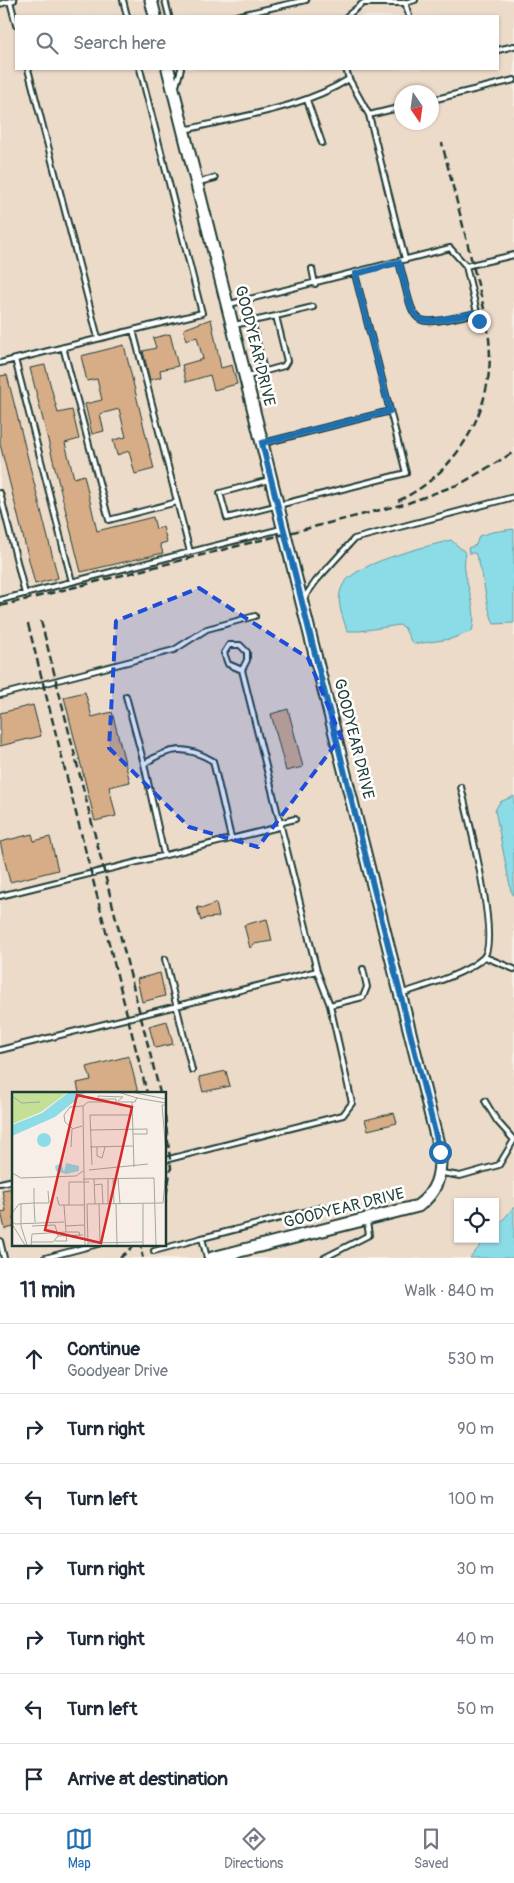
<!DOCTYPE html>
<html lang="en">
<head>
<meta charset="utf-8">
<style>
  body { margin:0; font-family:Pangolin,sans-serif; background:#f6f6f7; color:#1f2937 }
  .controls { position:absolute; right:15px; bottom:15px; display:grid; overflow:hidden; border-radius:0px; box-shadow:0 1px 4px #0004 }
  .controls button { width:45px; height:45px; display:grid; place-items:center; padding:0; border:0; border-bottom:1px solid #e0e1e3; background:#fff; color:#1f2937; font:25px sans-serif }
  .compass { position:absolute; left:394px; top:85px; width:45px; height:45px; border-radius:50%; background:#fff; box-shadow:0 1px 4px #0004; rotate:167deg }
  .stop { position:absolute; width:15px; height:15px; margin:-11px; border:4px solid #1f6fb2; border-radius:50%; background:#fff }
  .stop.end { background:#1f6fb2; border-color:#fff; box-shadow:0 1px 5px #0008 }
  .list { margin:0; padding:0; list-style:none }
  h2 { display:flex; justify-content:space-between; align-items:center; height:65px; margin:0; padding:0 20px; font-size:21px }
  h2 small { font-size:16px; font-weight:400; color:#747a83 }
  .list li { display:grid; grid-template-columns:32px 1fr auto; gap:15px; align-items:center; box-sizing:border-box; height:70px; padding:0 20px; border-top:1px solid #e0e1e3 }
  .list b { display:block; font-size:19px; white-space:nowrap }
  .list p { margin:0; font-size:16px; white-space:nowrap; color:#747a83 }
  .list em { font-size:16px; font-style:normal; color:#747a83 }
  .icon { flex:none; width:28px; height:28px; fill:none; stroke:currentColor; stroke-width:2; stroke-linecap:round; stroke-linejoin:round }
  .map { position:relative; flex:none; width:514px; height:1258px; overflow:hidden }
  .search { position:absolute; background:#fff; box-shadow:0 1px 4px #0004; left:15px; right:15px; top:15px; height:55px; display:flex; align-items:center; gap:12px; box-sizing:border-box; padding:0 18px; border-radius:0px; color:#747a83; font-size:19px }
  .sheet { height:555px; background:#fff }
  nav { display:flex; justify-content:space-around; align-items:center; box-sizing:border-box; height:70px; border-top:1px solid #e0e1e3; background:#fff; font-size:14px; color:#747a83 }
  nav a { display:grid; justify-items:center; gap:2px }
  nav .on { color:#1f6fb2 }
  .map>svg:first-child { display:block }
  .built { fill:#eddbca; fill-rule:evenodd }
  .water { fill:#8cdce8; stroke:#609ca0 }
  .building { fill:#d7ad88; stroke:#1f3d34 }
  .lines { fill:none; stroke-linecap:round; stroke-linejoin:round }
  .lane-casing { stroke:#1f3d34; stroke-width:8 }
  .secondary-casing { stroke:#1f3d34; stroke-width:15 }
  .path { stroke:#1f3d34; stroke-width:2; stroke-dasharray:5 4; stroke-linecap:butt }
  .lane { stroke:#fff; stroke-width:4 }
  .secondary { stroke:#fff; stroke-width:11 }
  .rail { stroke:#1f3d34; stroke-width:2.5; stroke-dasharray:8 4; stroke-linecap:butt }
  .route { stroke:#1f6fb2; stroke-width:6 }
  .marked { fill:#1d4ed8; fill-opacity:0.2; stroke:#1d4ed8; stroke-width:4; stroke-dasharray:10 6; stroke-linejoin:round }
  .labels { text-anchor:middle; dominant-baseline:central; stroke-width:5; stroke-linejoin:round; paint-order:stroke }
  .street-label { font-size:16px; fill:#1f3d34; stroke:#fff }
  .inset-road { fill:none; stroke:#a1a89f; stroke-width:1 }
  .view { fill:#d62828; fill-opacity:0.15; stroke:#d62828; stroke-width:2.5 }
  .inset-edge { fill:none; stroke:#1f3d34; stroke-width:2.5 }
</style>
</head>
<body>
<div class="map">
<svg width="514" height="1258" viewBox="0 0 514 1258">
  <rect width="100%" height="100%" fill="#f7efe7"/>
  <filter id="ink" filterUnits="userSpaceOnUse"><feTurbulence type="fractalNoise" baseFrequency=".02" numOctaves="2"/><feDisplacementMap in="SourceGraphic" scale="10" xChannelSelector="R" yChannelSelector="G"/><feConvolveMatrix kernelMatrix="1 2 1 2 8 2 1 2 1" color-interpolation-filters="sRGB"/></filter>
  <g filter="url(#ink)">
    <path class="built" d="M0 0H514V1207L495 1229V1202H458V1239H486L470 1258H0ZM16 16H498V69H16ZM402 92H432V122H402ZM14 1093H165V1244H14Z"/>
    <path class="water" d="M514 529V623L494 624C483 599 486 576 475 553H469L468 548 476 545 479 536 492 532Z
      M451 540 466 553C459 577 480 605 472 631L451 639 415 644 411 641 404 627 399 625 360 631H347C343 617 336 603 341 589 349 563 426 547 451 540Z
      M514 796V896L511 891 495 810 500 802Z
      M514 1207V1258H470L486 1239H495V1229Z"/>
    <path class="building" d="M211 319 221 368 232 365 237 384 214 390 210 375 186 382 182 365 203 359 197 337 186 340 184 329Z
      M170 334 178 366 160 370 161 377 150 380 143 351 156 348 153 338Z
      M124 345 154 469 135 474 129 451 117 455 113 440 126 437 119 409 100 414 104 431 92 434 85 404 102 400 97 379 87 381 81 356Z
      M45 365 58 413 72 410 79 439 65 443 74 478 84 475 97 531 153 517 156 529 163 527 167 542 160 544 163 553 81 572 30 368Z
      M7 375 58 578 35 584 0 444V376Z
      M85 692 92 717 112 712 130 782 109 787 116 816 95 821 64 697Z
      M33 705 41 736 0 746V713Z
      M288 709 303 767 286 771 271 714Z
      M32 834 34 841 50 837 58 870 10 882 0 842Z
      M216 903 219 917 206 918 201 921 197 907 204 908Z
      M267 919 272 941 254 944 250 948 244 925Z
      M160 973 165 996 142 1002 137 979Z
      M167 1021 173 1044 155 1048 149 1026Z
      M129 1056 138 1093H79L77 1083 91 1080 87 1067Z
      M226 1071 230 1086 203 1092 199 1077Z
      M394 1113 397 1123 368 1130 365 1120Z
      M14 1188V1227L5 1229 1 1212 6 1211 2 1190Z"/>
    <g class="lines">
      <g class="lane-casing">
        <path id="lane" d="M123 0 127 16
          M165 0 169 16
          M10 1 16 25
          M405 2 409 16
          M0 4 14 0
          M236 16 306 0
          M347 16 363 3H405L415 0
          M498 50 514 46
          M28 69 98 338
          M346 69 349 79 369 115 405 259
          M176 86 181 69
          M307 100 322 143
          M432 100 514 80
          M369 115 402 107
          M185 130C239 116 301 109 349 79
          M199 182 215 178
          M399 262C417 329 407 328 477 313
          M466 266 514 255
          M312 269 315 284
          M230 304 450 248 466 266 479 321
          M252 321 264 371
          M234 325 276 316
          M133 330 190 552
          M63 347 109 520 177 502
          M15 359 72 582
          M0 363 202 313 140 69
          M248 376 284 366 287 361 276 316 313 307
          M264 443 390 411
          M269 480 220 493 227 518 406 473 355 274
          M0 493 25 594
          M304 598 316 581 354 539 514 497
          M0 600 281 529
          M229 645H240L247 652V660L242 670 228 664 224 653Z
          M0 695 174 650 207 629 255 616
          M126 696 144 764
          M164 855 144 764C169 747 186 745 213 761L231 838
          M0 896 279 827 283 822 295 819
          M485 957 514 969
          M165 959 192 1070
          M403 993C425 986 466 974 483 958 501 942 467 813 461 787
          M330 1005 363 997 367 987 363 969
          M0 1050 317 971
          M485 1101 497 1121 514 1140
          M165 1160 343 1115 352 1103 330 1005 317 971 242 670
          M442 1173 460 1176 499 1165 514 1140
          M0 1183 14 1180
          M0 1241 4 1258
          M154 1251 202 1238
          M45 1258 98 1244
          M207 1258 202 1238 324 1207
          M324 1258 369 1235 367 1222"/>
      </g>
      <g class="secondary-casing">
        <path id="secondary" d="M151 0 155 16
          M168 69 440 1152C441 1175 437 1192 418 1206L212 1258"/>
      </g>
      <path class="path" d="M140 1244 143 1258"/>
      <use href="#lane" class="lane"/>
      <use href="#secondary" class="secondary"/>
      <path class="rail" d="M398 501C459 472 496 406 489 339 486 310 477 282 470 254 461 217 451 180 442 143
        M0 606 408 503 462 483 514 452
        M41 621 160 1093
        M28 624 147 1093
        M165 1116 171 1168 165 1202
        M120 1258 136 1244"/>
    </g>
  </g>
  <g class="lines" filter="url(#ink)">
    <path class="route" d="M440 1152 262 443 390 411 355 274 399 262C417 329 407 328 477 312L479 321"/>
  </g>
  <path class="marked" d="M199 588 308 658 341 737 258 847 189 827 109 748 116 621Z"/>
  <g class="labels">
    <g class="street-label">
      <text transform="translate(255 346) rotate(76)">GOODYEAR DRIVE</text>
      <text transform="translate(354 739) rotate(76)">GOODYEAR DRIVE</text>
      <text transform="translate(344 1208) rotate(-14)">GOODYEAR DRIVE</text>
    </g>
  </g>
  <g transform="translate(12 1092)">
    <rect width="154" height="154" fill="#f7efe7"/>
    <path d="M0 0H56L29 20 0 32Z" fill="#c4e097"/>
    <path d="M57 0H74L43 25 0 44V33L30 21ZM25 48a7 7 0 1 1 14 0a7 7 0 1 1-14 0ZM54 71 67 74V79L54 82 44 79 43 74 49 71 52 80Z" fill="#8cdce8"/>
    <path class="inset-road" d="M106 0 125 6M119 0 154 7M0 4 10 11 28 10M125 6 154 11M104 10V7H86V4L111 5 106 9M120 10 122 75M154 13H150L154 61M60 36 53 30 52 23 58 15 71 14M79 38 135 37V42H121M59 55 60 37 70 34M78 55 121 54M85 55V64L90 66 93 55M80 73 78 23H120M77 78 136 72M0 81 9 86 64 84 71 79M101 86 102 112M106 86 108 112M71 87 142 86 144 153M82 87 83 112M96 87V112M82 93 90 92 91 112M22 96V111H37L36 99M45 105 47 113H72M9 112V134L15 153M87 112 88 151M104 112 105 153M131 112V153M57 113V90H77M0 121 7 112 22 111 23 130M0 129 3 132 52 130M0 132 13 153M53 134 72 133M54 140H67L68 144M46 144 71 143M43 149H55L54 144M19 150H41L46 144 43 133 20 134M76 151 131 150M19 153 20 142 54 140 52 113M73 153 71 14 76 10H123L125 5M76 153 75 112 151 111 154 79"/>
    <path class="view" d="M65 3 120 15 89 151 33 138Z"/>
    <rect width="154" height="154" class="inset-edge"/>
  </g>
</svg>
<div class="controls">
<button><svg class="icon" aria-label="locate" viewBox="0 0 24 24"><circle cx="12" cy="12" r="6"/><path d="M12 2v4M12 18v4M2 12h4M18 12h4"/></svg></button>
</div>
<svg class="compass" viewBox="-18 -18 36 36"><path d="M0-13l5 13h-10z" fill="#e53935"/><path d="M0 13l5-13h-10z" fill="#747a83"/></svg>
<div class="stop" style="left:440px;top:1152px"></div>
<div class="stop end" style="left:479px;top:321px"></div>
<div class="search"><svg class="icon" aria-label="search" viewBox="0 0 24 24"><circle cx="10" cy="10" r="6"/><path d="M15 15l6 6"/></svg>Search here</div>
</div>
<section class="sheet">
<h2>11 min<small>Walk · 840 m</small></h2>
<ul class="list">
<li><svg class="icon" aria-label="ahead" viewBox="0 0 24 24"><path d="M12 20V5M6 11l6-6 6 6"/></svg><div><b>Continue</b><p>Goodyear Drive</p></div><em>530 m</em></li>
<li><svg class="icon" aria-label="right" viewBox="0 0 24 24"><path d="M7 20v-9h11M14 6l5 5-5 5"/></svg><div><b>Turn right</b></div><em>90 m</em></li>
<li><svg class="icon" aria-label="left" viewBox="0 0 24 24"><path d="M17 20v-9H6M10 6l-5 5 5 5"/></svg><div><b>Turn left</b></div><em>100 m</em></li>
<li><svg class="icon" aria-label="right" viewBox="0 0 24 24"><path d="M7 20v-9h11M14 6l5 5-5 5"/></svg><div><b>Turn right</b></div><em>30 m</em></li>
<li><svg class="icon" aria-label="right" viewBox="0 0 24 24"><path d="M7 20v-9h11M14 6l5 5-5 5"/></svg><div><b>Turn right</b></div><em>40 m</em></li>
<li><svg class="icon" aria-label="left" viewBox="0 0 24 24"><path d="M17 20v-9H6M10 6l-5 5 5 5"/></svg><div><b>Turn left</b></div><em>50 m</em></li>
<li><svg class="icon" aria-label="arrive" viewBox="0 0 24 24"><path d="M6 21V4h12l-3 4 3 4H6"/></svg><div><b>Arrive at destination</b></div></li>
</ul>
</section>
<nav>
<a class="on"><svg class="icon" aria-label="map" viewBox="0 0 24 24"><path d="M3 6l6-2 6 2 6-2v14l-6 2-6-2-6 2zM9 4v14M15 6v14"/></svg>Map</a>
<a><svg class="icon" aria-label="directions" viewBox="0 0 24 24"><path d="M12 3l9 9-9 9-9-9zM9 14v-3h6M13 9l2 2-2 2"/></svg>Directions</a>
<a><svg class="icon" aria-label="saved" viewBox="0 0 24 24"><path d="M7 4h10v16l-5-4-5 4z"/></svg>Saved</a>
</nav>
</body>
</html>
